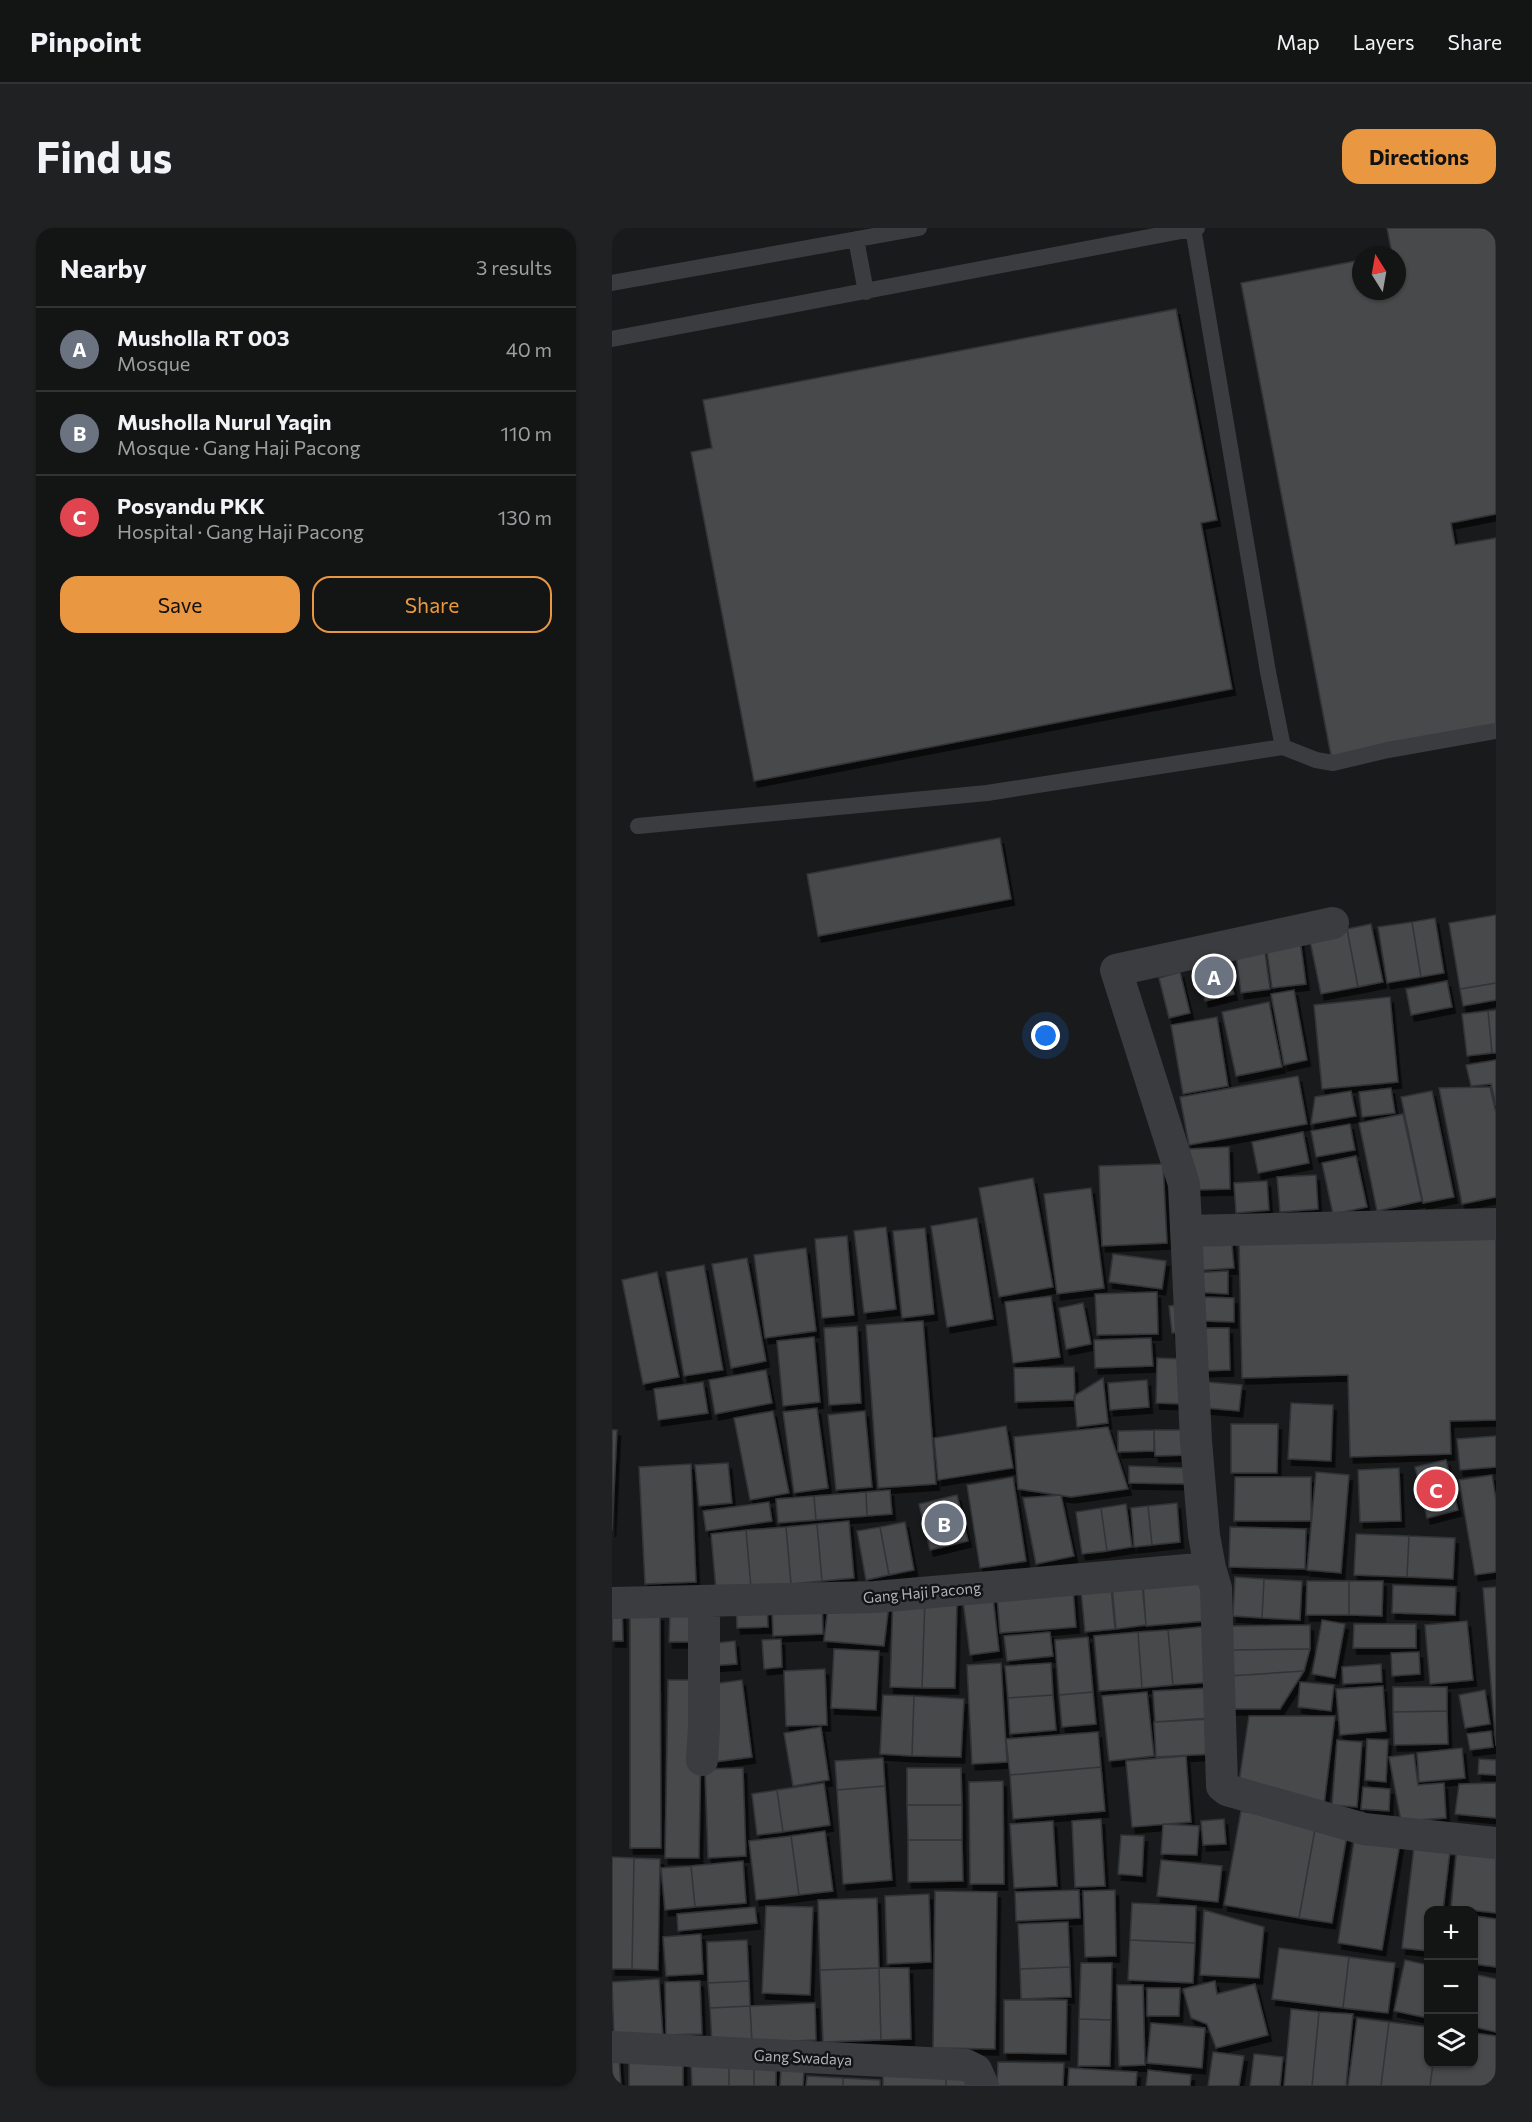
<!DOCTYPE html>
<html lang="en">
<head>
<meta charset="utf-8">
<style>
  body { margin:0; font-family:Commissioner,sans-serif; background:#202122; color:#f1f3f6 }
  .controls { position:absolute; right:18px; bottom:18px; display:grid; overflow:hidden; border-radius:12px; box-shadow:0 2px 4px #0004 }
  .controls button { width:54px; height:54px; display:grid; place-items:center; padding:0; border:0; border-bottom:2px solid #323334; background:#131414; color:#f1f3f6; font:30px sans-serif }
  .compass { position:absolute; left:740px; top:18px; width:54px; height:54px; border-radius:50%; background:#131414; box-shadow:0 2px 4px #0004; rotate:349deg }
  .you { position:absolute; left:434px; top:808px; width:21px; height:21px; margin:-15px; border:4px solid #fff; border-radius:50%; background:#1a73e8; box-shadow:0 0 0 9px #1a73e833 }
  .badge { display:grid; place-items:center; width:39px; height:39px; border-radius:50%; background:#ea9742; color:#fff; font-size:20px; font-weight:700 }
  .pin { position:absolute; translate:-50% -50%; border:3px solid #fff; box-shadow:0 2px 6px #0006 }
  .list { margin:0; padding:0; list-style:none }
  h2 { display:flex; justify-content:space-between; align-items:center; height:78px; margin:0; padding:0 24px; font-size:26px }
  h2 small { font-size:20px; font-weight:400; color:#9d9ea0 }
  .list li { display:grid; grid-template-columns:39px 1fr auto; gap:18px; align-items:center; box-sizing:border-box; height:84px; padding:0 24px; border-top:2px solid #323334 }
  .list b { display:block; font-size:22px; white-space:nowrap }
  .list p { margin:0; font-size:20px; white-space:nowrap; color:#9d9ea0 }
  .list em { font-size:20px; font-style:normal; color:#9d9ea0 }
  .actions { display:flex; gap:12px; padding:18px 24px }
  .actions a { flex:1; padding:14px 0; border:2px solid #ea9742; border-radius:18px; text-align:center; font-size:21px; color:#ea9742 }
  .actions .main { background:#ea9742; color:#111 }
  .icon { flex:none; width:33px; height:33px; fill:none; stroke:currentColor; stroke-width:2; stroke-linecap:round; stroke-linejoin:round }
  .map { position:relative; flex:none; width:884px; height:1858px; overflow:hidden; border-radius:18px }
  header { display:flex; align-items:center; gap:36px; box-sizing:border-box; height:84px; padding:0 30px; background:#131414; border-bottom:2px solid #323334 }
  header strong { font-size:28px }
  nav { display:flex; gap:33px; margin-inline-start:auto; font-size:21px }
  .intro { display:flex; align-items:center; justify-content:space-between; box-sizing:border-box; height:144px; padding:0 36px }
  h1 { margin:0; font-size:42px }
  .button { padding:15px 27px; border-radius:18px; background:#ea9742; color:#111; font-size:21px; font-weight:700 }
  main { display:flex; gap:36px; padding:0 36px }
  aside { flex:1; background:#131414; border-radius:18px; box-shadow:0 2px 4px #0004 }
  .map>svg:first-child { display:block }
  .building { fill:#46484b; stroke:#333437; stroke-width:1.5; filter:url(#shadow) }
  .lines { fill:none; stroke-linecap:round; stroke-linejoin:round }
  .service { stroke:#3a3c40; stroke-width:16 }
  .minor { stroke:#3a3c40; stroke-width:32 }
  .labels { text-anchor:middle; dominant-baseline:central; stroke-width:5; stroke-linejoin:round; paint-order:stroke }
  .street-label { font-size:15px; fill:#acb3ba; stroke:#141416 }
</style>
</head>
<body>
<header>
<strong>Pinpoint</strong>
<nav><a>Map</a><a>Layers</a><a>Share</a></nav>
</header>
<div class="intro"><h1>Find us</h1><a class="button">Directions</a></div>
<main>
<aside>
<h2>Nearby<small>3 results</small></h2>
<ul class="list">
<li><span class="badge" style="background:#6b7280">A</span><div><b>Musholla RT 003</b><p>Mosque</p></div><em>40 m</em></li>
<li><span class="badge" style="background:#6b7280">B</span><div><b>Musholla Nurul Yaqin</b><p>Mosque · Gang Haji Pacong</p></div><em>110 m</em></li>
<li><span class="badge" style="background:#e0444e">C</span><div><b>Posyandu PKK</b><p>Hospital · Gang Haji Pacong</p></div><em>130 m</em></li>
</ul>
<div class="actions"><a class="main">Save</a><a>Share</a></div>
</aside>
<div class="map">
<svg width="884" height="1858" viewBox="0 0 884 1858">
  <defs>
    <filter id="shadow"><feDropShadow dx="3.5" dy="6" stdDeviation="0" flood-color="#0009"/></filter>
  </defs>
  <rect width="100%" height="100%" fill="#191a1b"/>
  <path class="building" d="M775 0H884V286L839 295 843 317 884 310V502L720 533 629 55 749 32V63H785V27H774L780 26Z
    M564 81 605 292 589 295 620 461 142 553 79 224 100 220 91 172Z
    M388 610 399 671 206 708 195 646Z
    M884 687V755L848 761 837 695Z
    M823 690 832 745 809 749 800 694Z
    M800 694 809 749 775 755 766 699Z
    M759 696 771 754 746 759 735 701Z
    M735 701 746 759 709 766 697 708Z
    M688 711 694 756 660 760 654 716Z
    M652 717 658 761 629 765 623 721Z
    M611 724 622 766 593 773 582 729Z
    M568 744 578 785 557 790 547 750Z
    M835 753 840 779 799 787 794 761Z
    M884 755V772L851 778 848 761Z
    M682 762 695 832 672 837 659 766Z
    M778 769 786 854 710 861 702 777Z
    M657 774 670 839 624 848 610 784Z
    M884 782V825H880L876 783Z
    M876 783 880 825 855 828 850 786Z
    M605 789 616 858 571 866 559 797Z
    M884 832V878L879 856 859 858 854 837Z
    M686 848 695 896 577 917 568 869Z
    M878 859 884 885V969L850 976 827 860Z
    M779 860 783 885 750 889 747 864Z
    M739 863 744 888 699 896 703 869Z
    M820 863 842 969 811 975 789 869Z
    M791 886 810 973 765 983 747 895Z
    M738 896 743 922 704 929 699 903Z
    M691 904 697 935 646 945 640 914Z
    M617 919 618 961 579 962 577 921Z
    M744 928 755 979 721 986 710 935Z
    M551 936 555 1015 490 1018 487 938Z
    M704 947 706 981 668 984 665 949Z
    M421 950 441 1059 387 1069 367 960Z
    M655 953 657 982 624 985 622 955Z
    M479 960 492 1060 445 1066 432 966Z
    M365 990 381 1091 335 1099 319 998Z
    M274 999 284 1081 252 1085 242 1003Z
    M313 1000 322 1086 290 1090 281 1003Z
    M884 1005V1192L838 1193 839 1226 738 1229 736 1147 630 1150 627 1011Z
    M619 1006 622 1040 578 1043 577 1007Z
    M235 1008 242 1087 210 1090 203 1011Z
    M194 1020 204 1103 153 1110 142 1027Z
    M501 1026 554 1033 550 1061 497 1054Z
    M135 1030 154 1133 119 1140 100 1036Z
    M92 1037 111 1142 72 1148 54 1044Z
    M616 1043V1066L581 1064 579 1045Z
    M45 1044 67 1149 31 1156 10 1052Z
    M545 1064 546 1106 485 1107 483 1066Z
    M439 1068 448 1129 401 1135 393 1074Z
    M591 1069 622 1070V1094L590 1093Z
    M471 1075 479 1116 454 1121 447 1080Z
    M574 1076 576 1104 560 1105 557 1078Z
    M311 1093 324 1256 266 1260 254 1097Z
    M245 1098 249 1175 217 1177 212 1100Z
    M584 1100H617L618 1142 586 1143Z
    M202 1109 208 1174 171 1178 165 1113Z
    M539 1110 541 1138 483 1140 482 1112Z
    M545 1130 575 1131 573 1176 544 1175Z
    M462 1139 463 1172 403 1174 402 1140Z
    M154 1142 160 1175 103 1186 97 1152Z
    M491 1150 496 1195 465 1199 462 1168Z
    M535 1152 537 1179 498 1182 496 1155Z
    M91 1154 96 1185 46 1192 42 1161Z
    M595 1154 630 1157 627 1183 594 1180Z
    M679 1175 721 1177 719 1233 676 1231Z
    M205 1180 216 1260 182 1265 171 1184Z
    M161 1183 177 1265 138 1272 122 1190Z
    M253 1183 260 1259 224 1262 216 1187Z
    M619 1196H666L665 1245H619Z
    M394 1198 401 1240 326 1252 322 1210Z
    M496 1199 516 1261 459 1269 406 1261 402 1209Z
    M0 1202H5L0 1303Z
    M542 1202V1223L506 1224V1203Z
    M542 1202H577V1227L543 1228Z
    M884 1208V1239L848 1242 845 1211Z
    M834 1232 846 1282 815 1290 803 1239Z
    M116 1235 120 1275 87 1278 83 1237Z
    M79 1236 84 1354 33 1356 27 1239Z
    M517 1238 576 1240V1256L517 1255Z
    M787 1240 789 1293 748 1294 746 1242Z
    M704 1244 737 1247 729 1345 695 1342Z
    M880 1247 884 1272V1344L863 1347 847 1252Z
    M401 1249 414 1333 368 1340 355 1257Z
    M623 1249H699V1293H622Z
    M278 1262 280 1286 255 1288 254 1264Z
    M254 1264 255 1288 204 1292 202 1268Z
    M345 1267 356 1313 318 1322 307 1276Z
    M449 1267 462 1328 424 1336 411 1270Z
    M202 1268 204 1292 166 1295 164 1271Z
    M157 1274 160 1293 94 1303 91 1283Z
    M565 1275 568 1314 540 1317 536 1278Z
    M514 1276 520 1319 495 1323 489 1280Z
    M536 1278 540 1317 522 1319 519 1280Z
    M489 1280 495 1323 470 1326 464 1284Z
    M237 1293 242 1350 210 1353 205 1296Z
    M293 1294 302 1342 277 1347 268 1299Z
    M205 1296 210 1353 179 1356 174 1299Z
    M174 1299 179 1356 139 1360 134 1302Z
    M268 1299 277 1347 254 1352 245 1303Z
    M618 1299 694 1301 693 1341 617 1339Z
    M134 1302 139 1360 104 1362 99 1306Z
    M744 1306 797 1308 795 1349 742 1347Z
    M797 1308 843 1310 841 1351 795 1349Z
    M623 1349 652 1351 650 1390 621 1388Z
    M590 1350 594 1393 534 1398 531 1356Z
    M652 1351 690 1353 688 1392 650 1390Z
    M695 1353H737V1387H694Z
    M737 1353H771L770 1388 737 1387Z
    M530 1355 534 1397 504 1401 500 1358Z
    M781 1357 844 1359 843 1387 780 1385Z
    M499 1359 503 1401 473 1404 469 1362Z
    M884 1359V1518L871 1360Z
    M461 1361 464 1399 388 1405 385 1368Z
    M281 1368 313 1369 310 1460 278 1459Z
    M313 1369 345 1371 343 1460H310Z
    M381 1369 387 1423 358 1427 351 1373Z
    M217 1370 277 1376 272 1418 212 1413Z
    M155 1372 156 1399 125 1400 124 1374Z
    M210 1373 211 1406 161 1408 160 1375Z
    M0 1379H10L11 1413H0Z
    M91 1383V1414H57L58 1384Z
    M18 1387H48L49 1620H18Z
    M710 1392 733 1396 723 1450 700 1446Z
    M855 1393 861 1452 818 1456 813 1397Z
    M742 1396H804V1420H741Z
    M698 1397V1421L618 1422V1398Z
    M599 1398 603 1454 561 1457 556 1402Z
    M556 1402 561 1457 530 1460 526 1404Z
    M438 1404 441 1428 395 1433 392 1408Z
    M526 1404 530 1460 487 1463 482 1408Z
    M476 1409 481 1464 447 1467 443 1412Z
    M169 1411 170 1439 152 1441 150 1412Z
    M123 1413 125 1436 96 1438 94 1416Z
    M222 1421 267 1423 264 1482 219 1480Z
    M698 1421 692 1443 617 1448 618 1422Z
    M807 1424 808 1446 780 1448 779 1425Z
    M389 1435 395 1534 360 1536 355 1437Z
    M439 1435 441 1467 396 1470 393 1438Z
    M769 1436 770 1454 731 1456 730 1439Z
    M213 1441 215 1497 174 1498 172 1443Z
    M692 1443 668 1481H617V1448Z
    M56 1452H90L87 1630H53Z
    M130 1452 140 1529 103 1534 93 1457Z
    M688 1454 722 1457 719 1483 686 1479Z
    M771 1458 774 1503 728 1507 724 1461Z
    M781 1459H835V1483L781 1484Z
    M598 1460 599 1490 543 1494 541 1463Z
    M873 1462 878 1496 853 1500 847 1467Z
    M481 1464 484 1496 450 1499 447 1467Z
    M535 1464 542 1528 497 1533 490 1468Z
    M271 1467 302 1468 300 1528 268 1526Z
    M441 1467 444 1502 398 1506 396 1470Z
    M302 1468 352 1471 349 1529 300 1528Z
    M835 1483 836 1516 782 1517 781 1484Z
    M637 1488H723L712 1577 627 1554Z
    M599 1491 601 1526 544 1529 542 1494Z
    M209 1499 217 1552 181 1558 172 1505Z
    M879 1503 881 1519 858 1522 855 1506Z
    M486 1504 489 1539 398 1547 394 1511Z
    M755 1511 776 1512 774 1554 753 1552Z
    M725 1512 750 1514 745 1579 720 1577Z
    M850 1520 853 1550 807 1554 805 1525Z
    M802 1526 806 1557 832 1555 834 1590 789 1593 777 1529Z
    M574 1528 579 1594 520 1599 514 1533Z
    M271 1530 273 1558 225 1562 223 1533Z
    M867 1531 884 1532V1547L866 1546Z
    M489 1539 493 1583 401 1591 398 1547Z
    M131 1540 134 1628 96 1630 93 1541Z
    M295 1540H349L350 1577H295Z
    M391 1553 392 1656H358L357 1554Z
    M212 1555 218 1597 171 1604 165 1562Z
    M884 1555V1590L843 1586 847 1556Z
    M273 1558 280 1652 231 1656 225 1562Z
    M751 1559 778 1561 777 1583 749 1581Z
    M165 1562 171 1604 145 1607 140 1566Z
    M295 1577H350V1612H296Z
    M629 1583 704 1596 687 1690 612 1677Z
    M489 1591 493 1658 463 1659 460 1593Z
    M612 1591 614 1616 591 1617 589 1593Z
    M441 1593 445 1658 402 1660 398 1596Z
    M551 1596 587 1598 585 1627 549 1626Z
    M704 1596 736 1601 720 1695 687 1690Z
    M213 1603 221 1663 187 1667 179 1608Z
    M509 1607 532 1608 530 1648 506 1646Z
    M743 1607 788 1615 770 1722 726 1715Z
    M179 1608 187 1667 144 1672 137 1613Z
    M296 1612H350L351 1653 296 1654Z
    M845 1618 884 1622V1685L839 1680Z
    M802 1619 838 1623 831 1682H816V1723L790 1720Z
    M0 1629 22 1630 20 1741H0Z
    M22 1630 48 1631 46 1742 20 1741Z
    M549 1632 610 1638 606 1674 545 1668Z
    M131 1633 134 1675 83 1679 79 1638Z
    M79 1638 83 1679 53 1682 49 1640Z
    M467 1662 468 1690 404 1693 403 1664Z
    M503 1662 504 1728 473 1729 471 1663Z
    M323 1663 385 1664 383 1821 321 1820Z
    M317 1666 319 1734 275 1736 273 1668Z
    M265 1670 267 1740 208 1742 206 1672Z
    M520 1675 584 1678 583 1715 518 1712Z
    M154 1678 201 1679 198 1767 150 1765Z
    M143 1679 145 1695 66 1703 65 1686Z
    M592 1682 652 1699 647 1750 588 1747Z
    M862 1688 884 1691V1739L862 1736Z
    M456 1694 458 1739 408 1741 406 1696Z
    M89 1706 91 1746 54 1748 51 1709Z
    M135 1712 137 1753 96 1755 95 1714Z
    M518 1712 583 1715 581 1755 516 1752Z
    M667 1720 737 1729 731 1780 660 1771Z
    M737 1729 783 1735 776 1785 731 1780Z
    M793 1732 816 1737V1790L782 1783Z
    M469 1735H500L499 1792 467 1791Z
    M458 1739 459 1769 409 1771 408 1741Z
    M267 1740H297L299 1811 269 1812Z
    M267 1740 269 1812 211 1814 208 1742Z
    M862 1746 884 1751V1804L862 1799Z
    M47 1751 51 1810 2 1813 0 1754Z
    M88 1753 90 1806 54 1807 53 1754Z
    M137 1753 138 1778 98 1780 96 1755Z
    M603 1753 605 1766 643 1756 656 1807 604 1820 595 1796 579 1790 571 1761Z
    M505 1757H531L533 1837 507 1838Z
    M535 1760H568L567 1788H535Z
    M392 1772H455L454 1826 392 1825Z
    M203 1775 204 1812 140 1815 138 1778Z
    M138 1778 140 1815 100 1817 98 1780Z
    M679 1781 707 1784 700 1858H672Z
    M707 1784 741 1786 734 1858H700Z
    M745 1790 777 1794 769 1858H736Z
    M467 1791 499 1792 498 1838H466Z
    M777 1794 816 1799V1836H821L818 1858H769Z
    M539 1795 593 1800 590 1840 535 1835Z
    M862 1805 884 1808V1858H818L821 1836H862Z
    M601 1824 632 1828 627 1858H596Z
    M642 1826 671 1829 668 1858H638Z
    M0 1829H7L9 1858H0Z
    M17 1830 71 1831V1858H17Z
    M386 1834 452 1835 451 1858H385Z
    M142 1836V1858H117V1837Z
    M142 1836H164V1858H142Z
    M117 1837V1858H80L79 1838Z
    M169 1840 192 1842 191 1858H168Z
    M457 1840 525 1844 524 1858H456Z
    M536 1842 579 1847 578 1858H534Z
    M195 1848 231 1850V1858H194Z
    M271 1848 334 1849V1858H271Z
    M334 1849 361 1850V1858H334Z
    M231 1850 268 1852V1858H231Z"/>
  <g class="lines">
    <path class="service" d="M244 11 254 64
      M0 55 307 0
      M0 111 585 0
      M671 519 704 532 721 535 776 522 884 503
      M26 598 375 565 671 519 656 444 581 0"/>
    <path class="minor" d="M574 1003 884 996
      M598 1340 592 1307 584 1213 572 956 504 742 721 695
      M0 1375 263 1369 598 1340 604 1360 610 1558 615 1562 752 1601 884 1615
      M90 1532 92 1500V1373
      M0 1819 354 1837 364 1842 371 1858"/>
  </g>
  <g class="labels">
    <g class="street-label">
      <text transform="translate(310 1364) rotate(-5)">Gang Haji Pacong</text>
      <text transform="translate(191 1829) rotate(3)">Gang Swadaya</text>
    </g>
  </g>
</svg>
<div class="controls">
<button>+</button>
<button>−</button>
<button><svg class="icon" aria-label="layers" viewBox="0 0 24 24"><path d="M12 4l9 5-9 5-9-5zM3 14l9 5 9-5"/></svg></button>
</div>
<svg class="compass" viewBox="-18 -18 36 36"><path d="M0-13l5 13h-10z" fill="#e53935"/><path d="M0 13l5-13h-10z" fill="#9d9ea0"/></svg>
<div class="you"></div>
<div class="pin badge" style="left:602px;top:748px;background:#6b7280">A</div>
<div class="pin badge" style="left:332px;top:1295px;background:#6b7280">B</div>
<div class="pin badge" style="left:824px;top:1261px;background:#e0444e">C</div>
</div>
</main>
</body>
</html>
